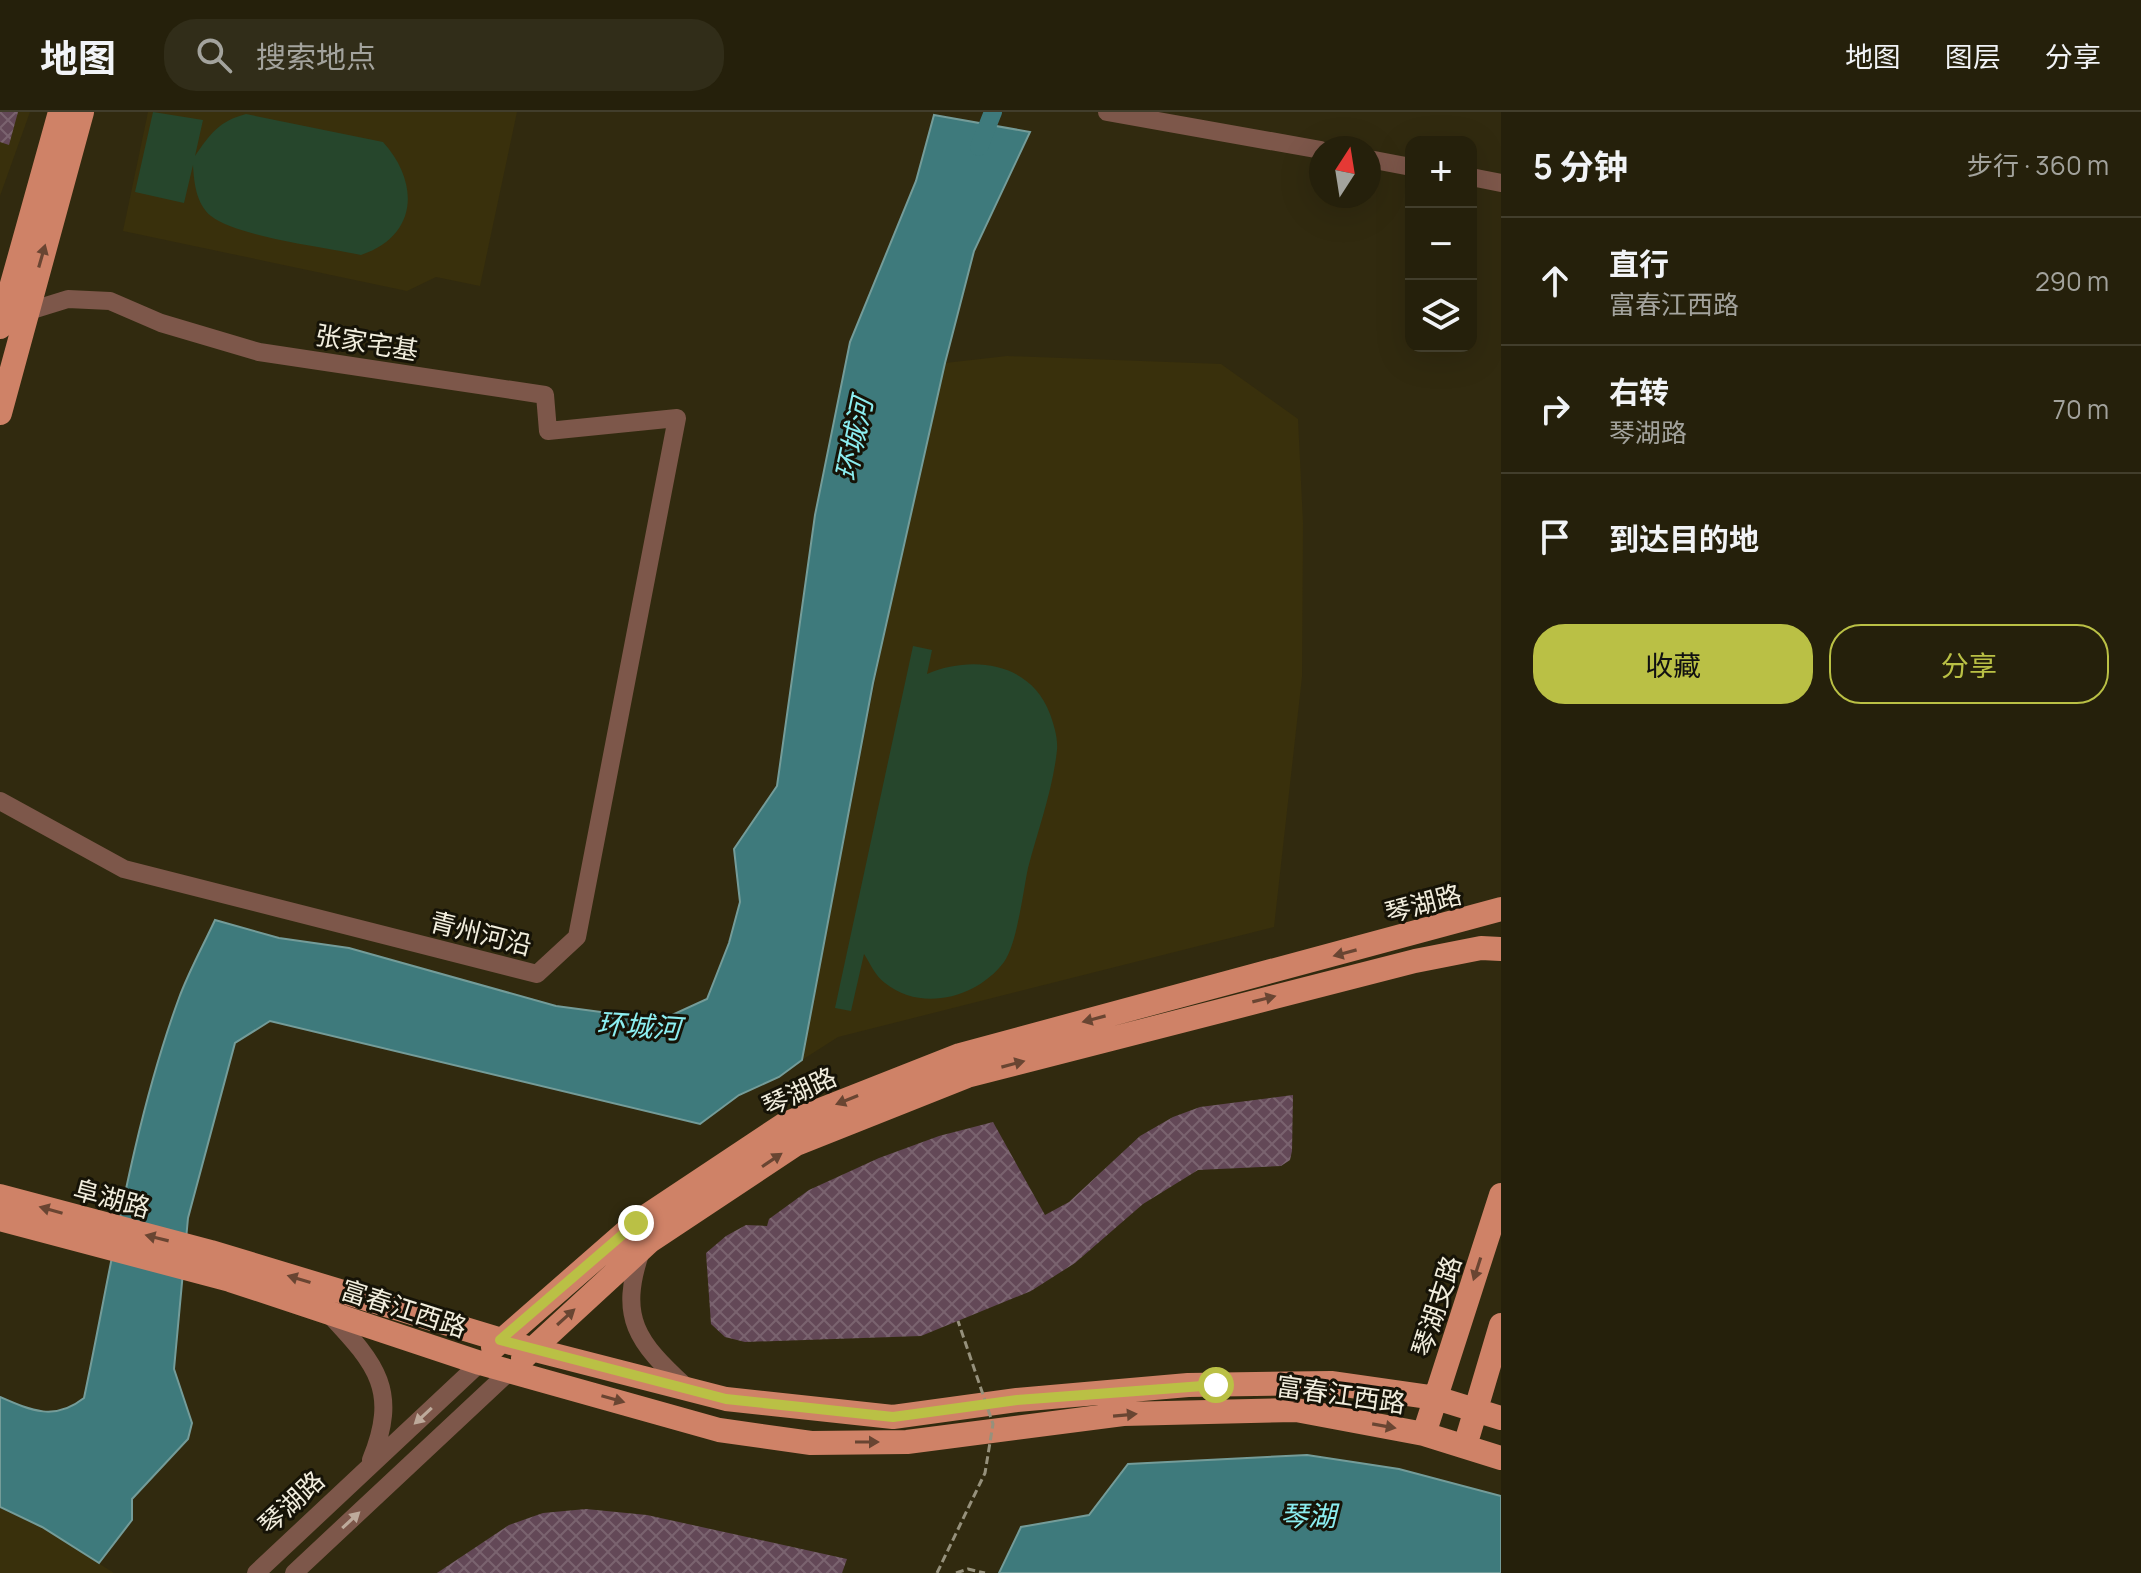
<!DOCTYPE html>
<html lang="zh">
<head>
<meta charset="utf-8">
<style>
  body { margin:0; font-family:Manrope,"Noto Sans SC",sans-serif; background:#312d19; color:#f1f3f6 }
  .controls { position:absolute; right:24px; top:24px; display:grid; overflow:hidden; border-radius:16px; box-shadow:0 8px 32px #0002 }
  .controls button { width:72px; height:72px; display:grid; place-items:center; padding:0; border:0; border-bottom:2px solid #423e2c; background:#25200b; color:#f1f3f6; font:40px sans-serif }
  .compass { position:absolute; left:1309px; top:24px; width:72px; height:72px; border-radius:50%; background:#25200b; box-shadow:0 8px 32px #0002; rotate:12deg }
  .stop { position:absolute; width:24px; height:24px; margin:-18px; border:6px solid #bac045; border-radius:50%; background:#fff }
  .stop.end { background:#bac045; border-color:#fff; box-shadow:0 2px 8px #0008 }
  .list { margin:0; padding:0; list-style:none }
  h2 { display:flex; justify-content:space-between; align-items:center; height:104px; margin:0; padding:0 32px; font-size:34px }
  h2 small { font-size:26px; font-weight:400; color:#a3a39d }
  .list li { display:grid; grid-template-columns:52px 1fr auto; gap:24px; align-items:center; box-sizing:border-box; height:128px; padding:0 32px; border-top:2px solid #423e2c }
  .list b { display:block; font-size:30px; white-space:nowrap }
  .list p { margin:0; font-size:26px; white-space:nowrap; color:#a3a39d }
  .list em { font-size:26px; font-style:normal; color:#a3a39d }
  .actions { display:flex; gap:16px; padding:24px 32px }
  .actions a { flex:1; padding:18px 0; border:2px solid #bac045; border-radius:32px; text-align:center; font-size:28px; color:#bac045 }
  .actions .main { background:#bac045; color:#111 }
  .icon { flex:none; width:44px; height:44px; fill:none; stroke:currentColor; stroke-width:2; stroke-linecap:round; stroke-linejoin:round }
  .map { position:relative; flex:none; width:1501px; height:1461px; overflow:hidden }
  header { display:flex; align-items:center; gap:48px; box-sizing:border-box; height:112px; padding:0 40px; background:#25200b; border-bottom:2px solid #423e2c }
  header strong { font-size:38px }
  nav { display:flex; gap:44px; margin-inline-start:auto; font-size:28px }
  .search { width:560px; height:72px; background:#312d19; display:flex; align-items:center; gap:20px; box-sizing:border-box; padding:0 28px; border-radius:32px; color:#a3a39d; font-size:30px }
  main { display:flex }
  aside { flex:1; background:#25200b }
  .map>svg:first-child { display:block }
  .built { fill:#39300c }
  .green { fill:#26462c }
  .water { fill:#3e7a7c; stroke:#749c99; stroke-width:2 }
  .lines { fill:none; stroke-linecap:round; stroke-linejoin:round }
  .canal { stroke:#3e7a7c; stroke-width:18 }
  .building { fill:url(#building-cross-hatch) }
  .path { stroke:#96917c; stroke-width:3; stroke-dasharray:8 4; stroke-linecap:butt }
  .minor { stroke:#7d574a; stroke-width:18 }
  .major { stroke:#cf8267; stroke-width:24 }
  .path-bridge { stroke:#96917c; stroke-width:3; stroke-dasharray:8 4; stroke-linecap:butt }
  .oneway { fill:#694532 }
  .oneway2 { fill:#bdaa9b }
  .route { stroke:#bac045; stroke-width:10 }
  .labels { text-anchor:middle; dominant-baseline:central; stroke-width:6; stroke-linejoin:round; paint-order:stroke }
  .street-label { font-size:26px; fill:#f1eddd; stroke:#161307 }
  .water-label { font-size:28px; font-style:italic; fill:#8ceef1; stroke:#161307 }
</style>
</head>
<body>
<header>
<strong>地图</strong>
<div class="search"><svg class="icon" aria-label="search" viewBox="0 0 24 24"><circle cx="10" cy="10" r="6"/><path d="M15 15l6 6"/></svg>搜索地点</div>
<nav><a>地图</a><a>图层</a><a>分享</a></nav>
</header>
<main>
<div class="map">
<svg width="1501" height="1461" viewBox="0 0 1501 1461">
  <defs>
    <pattern id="building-cross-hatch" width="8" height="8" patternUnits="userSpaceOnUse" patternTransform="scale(2)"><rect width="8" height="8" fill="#634857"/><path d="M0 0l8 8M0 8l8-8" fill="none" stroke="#7a636f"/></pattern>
  </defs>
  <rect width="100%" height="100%" fill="#312a0f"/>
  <path class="built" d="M0 0H30L0 84Z
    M148 0H517L480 174 436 165 407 179 123 119Z
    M1007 244 1221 252 1298 307 1303 411 1302 565 1274 815 838 925 802 948 903 423 945 251Z
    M0 1396 42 1415 114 1461H0Z"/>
  <path class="green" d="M153 0 203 8 195 44C210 22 219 9 246 2L383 30C420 71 418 124 361 143 325 135 238 125 211 104 196 92 194 70 193 53L184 91 135 80Z
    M913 534 932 538 927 562C972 543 1031 550 1050 602 1054 613 1058 626 1057 638 1053 677 1038 718 1028 756 1023 780 1017 832 1004 850 978 885 922 901 885 871 875 864 870 851 864 842L851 899 835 896Z"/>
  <path class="water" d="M934 3 1030 20 974 139 945 251 873 571 802 948 779 965 739 983 700 1012 270 909 235 931 188 1106 174 1257 192 1311 188 1327 132 1387V1408L99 1451 42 1415 0 1395V1285C32 1299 55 1309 84 1286 112 1153 132 1014 179 886 189 859 203 834 215 808L279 826 349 836 556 894 661 908 707 887 729 831 740 790 734 737 777 674 815 403 850 230 916 69Z
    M1307 1343 1399 1357 1501 1384V1461H999L1021 1415 1089 1403 1128 1352Z"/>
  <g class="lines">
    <path class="canal" d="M979 35 993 0"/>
  </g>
  <path class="building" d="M0 0H18L9 33 0 30Z
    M1293 983 1292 1039 1290 1048 1281 1054 1198 1058 1143 1092 1075 1151 1031 1179 921 1224 745 1230 725 1225 711 1212 706 1141 726 1124 746 1113 767 1114 769 1107 809 1078 879 1046 939 1024 993 1010 1045 1103 1069 1090 1140 1024 1173 1005 1200 995Z
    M586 1397 647 1403 847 1447 842 1461H437L509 1413 543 1401Z"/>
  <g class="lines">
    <path class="path" d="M956 1461 968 1457 985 1461"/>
    <path class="minor" d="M1107 0 1321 38
      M1369 47 1411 55
      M1471 65 1501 71
      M0 689 124 757 537 862 577 825 677 306 548 319 545 283 259 240 161 211 110 189 68 187 26 200 18 197
      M641 1139C618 1206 637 1230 686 1275
      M330 1203C377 1253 399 1279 371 1348
      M256 1461 480 1251
      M294 1461 510 1259"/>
    <path class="major" d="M0 215 60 0
      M0 301 82 0
      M0 1084 211 1140 531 1237 726 1287 893 1305 1017 1288 1188 1273 1331 1271 1436 1286 1501 1306
      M0 1107 230 1168 480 1251 719 1318 811 1331 907 1330 1123 1302 1296 1298 1424 1322 1501 1346
      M493 1236 636 1111 785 1012 960 943 1501 797
      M523 1246 650 1129 796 1032 967 964 1415 849 1481 836 1501 837
      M1424 1322 1501 1083
      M1465 1334 1501 1213"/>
    <path class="path-bridge" d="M937 1461 985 1361 993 1312 958 1209"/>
  </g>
  <defs><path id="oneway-solid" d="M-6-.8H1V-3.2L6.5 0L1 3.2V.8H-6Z" transform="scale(2)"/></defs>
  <g class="oneway">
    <use href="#oneway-solid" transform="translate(42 144) rotate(-74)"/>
    <use href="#oneway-solid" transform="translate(1345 841) rotate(165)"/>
    <use href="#oneway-solid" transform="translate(1264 887) rotate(-14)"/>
    <use href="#oneway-solid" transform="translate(1094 907) rotate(165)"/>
    <use href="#oneway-solid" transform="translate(1013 952) rotate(-15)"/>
    <use href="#oneway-solid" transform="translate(847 988) rotate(158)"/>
    <use href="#oneway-solid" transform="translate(772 1048) rotate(-34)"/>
    <use href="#oneway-solid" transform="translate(51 1098) rotate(-164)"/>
    <use href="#oneway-solid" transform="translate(157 1126) rotate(-166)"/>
    <use href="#oneway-solid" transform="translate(1477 1157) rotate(108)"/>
    <use href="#oneway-solid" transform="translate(299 1167) rotate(-163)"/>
    <use href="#oneway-solid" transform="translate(566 1205) rotate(-42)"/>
    <use href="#oneway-solid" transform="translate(613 1287) rotate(16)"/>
    <use href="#oneway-solid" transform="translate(1125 1303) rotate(-5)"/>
    <use href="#oneway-solid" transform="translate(1384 1314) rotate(10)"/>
    <use href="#oneway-solid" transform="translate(867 1330)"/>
  </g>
  <g class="oneway2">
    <use href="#oneway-solid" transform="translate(423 1304) rotate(137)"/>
    <use href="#oneway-solid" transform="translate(351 1408) rotate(-43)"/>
  </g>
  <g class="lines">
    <path class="route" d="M636 1111 500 1228 726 1287 893 1305 1017 1288 1216 1273"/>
  </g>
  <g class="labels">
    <g class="street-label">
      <text transform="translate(367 230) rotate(9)">张家宅基</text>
      <text transform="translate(1423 791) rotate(-15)">琴湖路</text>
      <text transform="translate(481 821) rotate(14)">青州河沿</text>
      <text transform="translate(799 979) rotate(-25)">琴湖路</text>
      <text transform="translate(112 1086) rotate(15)">阜湖路</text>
      <text transform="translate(1436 1194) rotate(-72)">琴湖支路</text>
      <text transform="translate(404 1196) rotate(18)">富春江西路</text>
      <text transform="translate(1341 1282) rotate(8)">富春江西路</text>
      <text transform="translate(291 1390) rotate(-43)">琴湖路</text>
    </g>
    <g class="water-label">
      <text transform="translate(853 327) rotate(-78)">环城河</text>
      <text transform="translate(639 913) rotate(4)">环城河</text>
      <text x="1308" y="1403">琴湖</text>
    </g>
  </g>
</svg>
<div class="controls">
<button>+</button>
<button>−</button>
<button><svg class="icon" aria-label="layers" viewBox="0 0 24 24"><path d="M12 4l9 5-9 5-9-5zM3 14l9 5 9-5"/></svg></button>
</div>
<svg class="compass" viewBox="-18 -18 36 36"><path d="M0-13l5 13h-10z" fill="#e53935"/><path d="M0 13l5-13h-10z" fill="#a3a39d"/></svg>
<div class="stop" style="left:1216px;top:1273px"></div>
<div class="stop end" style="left:636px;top:1111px"></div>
</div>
<aside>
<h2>5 分钟<small>步行 · 360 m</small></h2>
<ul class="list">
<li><svg class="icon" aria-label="ahead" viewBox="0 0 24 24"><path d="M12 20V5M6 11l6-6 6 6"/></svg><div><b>直行</b><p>富春江西路</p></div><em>290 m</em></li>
<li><svg class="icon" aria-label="right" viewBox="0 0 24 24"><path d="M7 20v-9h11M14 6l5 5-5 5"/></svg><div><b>右转</b><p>琴湖路</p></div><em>70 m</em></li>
<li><svg class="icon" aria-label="arrive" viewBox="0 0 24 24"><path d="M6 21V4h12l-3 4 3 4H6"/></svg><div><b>到达目的地</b></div></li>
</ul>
<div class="actions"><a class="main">收藏</a><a>分享</a></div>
</aside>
</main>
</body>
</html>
